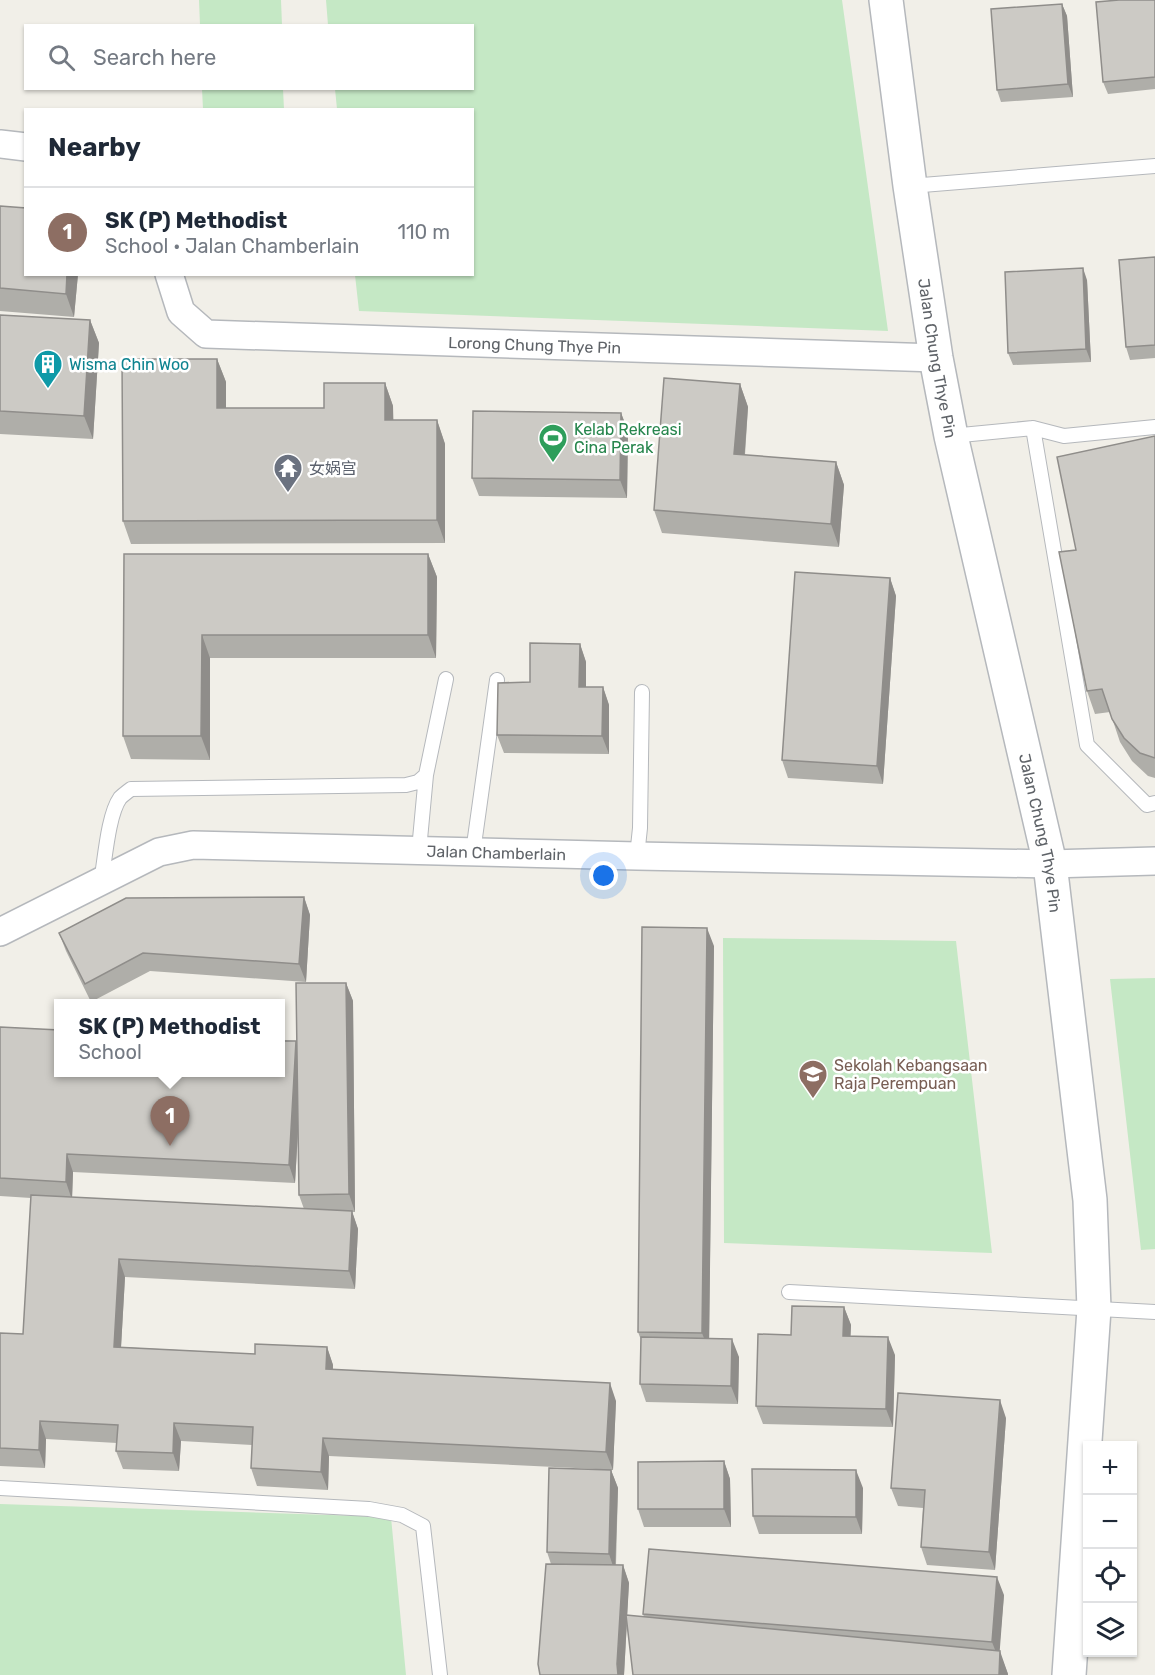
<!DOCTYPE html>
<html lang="en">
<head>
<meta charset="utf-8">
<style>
  body { margin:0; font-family:Rubik,"Noto Sans SC",sans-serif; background:#f6f6f7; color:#1f2937 }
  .controls { position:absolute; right:18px; bottom:18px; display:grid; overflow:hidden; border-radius:0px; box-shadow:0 2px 4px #0004 }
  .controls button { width:54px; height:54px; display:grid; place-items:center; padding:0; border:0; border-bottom:2px solid #e0e1e3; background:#fff; color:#1f2937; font:30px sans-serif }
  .you { position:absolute; left:604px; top:876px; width:21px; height:21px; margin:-15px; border:4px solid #fff; border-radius:50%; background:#1a73e8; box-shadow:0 0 0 9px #1a73e833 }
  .badge { display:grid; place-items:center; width:39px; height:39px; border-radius:50%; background:#d93025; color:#fff; font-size:20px; font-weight:700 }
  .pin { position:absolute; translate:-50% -50px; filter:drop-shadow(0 2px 3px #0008) }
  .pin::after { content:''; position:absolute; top:32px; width:21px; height:18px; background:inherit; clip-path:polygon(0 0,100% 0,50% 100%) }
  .popup { position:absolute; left:54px; top:999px; width:231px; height:78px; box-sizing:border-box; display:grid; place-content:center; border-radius:0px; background:#fff; filter:drop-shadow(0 2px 4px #0005); font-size:20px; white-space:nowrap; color:#747a83 }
  .popup b { font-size:22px; color:#1f2937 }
  .popup::after { content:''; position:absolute; left:50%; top:100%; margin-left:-12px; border:12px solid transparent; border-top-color:#fff }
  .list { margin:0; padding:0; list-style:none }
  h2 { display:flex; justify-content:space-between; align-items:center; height:78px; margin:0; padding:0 24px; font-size:26px }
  h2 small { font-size:20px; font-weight:400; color:#747a83 }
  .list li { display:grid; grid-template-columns:39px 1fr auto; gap:18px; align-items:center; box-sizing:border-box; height:90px; padding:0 24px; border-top:2px solid #e0e1e3 }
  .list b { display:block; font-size:22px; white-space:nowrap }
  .list p { margin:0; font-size:20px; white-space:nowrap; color:#747a83 }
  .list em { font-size:20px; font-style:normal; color:#747a83 }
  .icon { flex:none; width:33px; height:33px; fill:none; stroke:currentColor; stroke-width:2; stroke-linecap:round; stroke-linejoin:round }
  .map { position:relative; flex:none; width:1155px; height:1675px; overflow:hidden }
  .search { position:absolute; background:#fff; box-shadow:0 2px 4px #0004; left:24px; top:24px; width:450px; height:66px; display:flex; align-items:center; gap:15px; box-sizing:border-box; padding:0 21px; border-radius:0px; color:#747a83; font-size:22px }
  .panel { position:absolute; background:#fff; box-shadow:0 2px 4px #0004; left:24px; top:108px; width:450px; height:168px; border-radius:0px }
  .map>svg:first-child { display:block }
  .green { fill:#c5e8c5 }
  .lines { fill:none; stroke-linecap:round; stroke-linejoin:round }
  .service-casing { stroke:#b5b8bc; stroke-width:16 }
  .minor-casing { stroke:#b5b8bc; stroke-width:30 }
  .tertiary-casing { stroke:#b5b8bc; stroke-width:36 }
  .service { stroke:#fff; stroke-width:14 }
  .minor { stroke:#fff; stroke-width:27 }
  .tertiary { stroke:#fff; stroke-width:33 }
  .wall { fill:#afaea9; fill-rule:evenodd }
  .shaded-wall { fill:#8f8d8a }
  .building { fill:#cccac5; stroke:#8f8d8a; stroke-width:1.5 }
  .labels { text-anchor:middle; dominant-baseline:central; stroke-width:5; stroke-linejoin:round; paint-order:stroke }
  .street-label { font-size:16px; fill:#5f6368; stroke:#fff }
  .culture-label { font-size:16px; fill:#0d838f; stroke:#fff; text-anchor:start }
  .leisure-label { font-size:16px; fill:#27864d; stroke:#fff; text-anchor:start }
  .worship-label { font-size:16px; fill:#5b616d; stroke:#fff; text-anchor:start }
  .education-label { font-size:16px; fill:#785e54; stroke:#fff; text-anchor:start }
</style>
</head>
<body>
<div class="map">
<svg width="1155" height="1675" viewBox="0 0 1155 1675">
  <rect width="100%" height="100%" fill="#f1efe8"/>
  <path class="green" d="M199 0H281L282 25H200Z
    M326 0H842L888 331 359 311 355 275 472 274V110L337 109 335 89 472 88V26L328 25Z
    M202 89H283L284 109H203Z
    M723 938 956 941 992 1253 724 1243Z
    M1155 978V1249L1141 1250 1110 979Z
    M0 1504 391 1517 406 1675H0Z"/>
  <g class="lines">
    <g class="service-casing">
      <path id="service" d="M910 186 1155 166
        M1033 428 1087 745 1147 805 1155 803
        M951 436 1033 428 1064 436 1155 427
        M419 850 426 775
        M473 852 497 680
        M637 856 640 828 642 692
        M101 882C105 860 108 815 120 798 123 795 127 792 131 789L406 785 418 782 426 775 446 679
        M789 1292 1155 1312
        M0 1488 369 1509 402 1515 423 1526 440 1675"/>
    </g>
    <g class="minor-casing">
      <g id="minor">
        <path d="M0 144 26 147"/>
        <path id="s1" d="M169 274 181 312 206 334 936 358"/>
        <path id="s2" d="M0 932 159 852 193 845 637 856 1050 864 1155 861"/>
      </g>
    </g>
    <g class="tertiary-casing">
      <g id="tertiary">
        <path id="s3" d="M886 0 910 186 936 358 951 436 1050 864 1090 1200 1094 1309 1069 1675"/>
      </g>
    </g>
    <use href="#service" class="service"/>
    <use href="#minor" class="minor"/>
    <use href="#tertiary" class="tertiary"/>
  </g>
  <path class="wall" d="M1155 0V89L1108 94 1103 82Z
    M1062 4 1067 16 1073 97 1001 102 997 90Z
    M0 206 26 274H78L74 317 0 311Z
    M1155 257V358L1130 360 1126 347Z
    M1087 280 1091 362 1013 365 1008 353Z
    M0 315 90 320 99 343 93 439 0 434Z
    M217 359 226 382V408H324L385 383 393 406V420H437L445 444V543L131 544 123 521Z
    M740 384 748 407 745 455 836 462 844 485 839 547 662 533 654 510Z
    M621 413 628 431 627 498 479 496 472 478Z
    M1155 436V778L1148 776 1132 761 1120 742 1110 712 1095 714 1087 691 1076 550Z
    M124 554H428L437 577 436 658H210V760L131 759 123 736Z
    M890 578 896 596 883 784 788 778 782 760Z
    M580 644 586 662V687H603L609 705V754L504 753 497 735 530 682Z
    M304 897 310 915 306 982 150 971 91 1002 66 951 59 933Z
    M714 946 709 1339 739 1357 738 1404 646 1402 640 1384 641 1340 638 1332Z
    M346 983 353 1001 355 1212H352L358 1229 355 1289 125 1277 121 1347 255 1354 327 1347 333 1365V1369L616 1401 613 1470H611L618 1488 616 1565H623L629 1583 627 1615 644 1617 643 1614 1004 1595 999 1651 1008 1674 627 1621 624 1675 551 1564 547 1552 596 1469 329 1456 328 1490 257 1486 251 1468 252 1445 181 1441 179 1471 123 1469 116 1451 117 1443 46 1439 45 1468 0 1466V1333L23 1334 31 1198 0 1196V1027L296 1041 297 1045ZM298 1133 299 1195 304 1209 72 1197 73 1172 295 1183Z
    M844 1307 851 1325 850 1336 895 1355 893 1427 763 1424 756 1406 791 1335Z
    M1006 1418 995 1570 927 1565 921 1547 923 1508 898 1506 891 1488Z
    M724 1461 730 1479 731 1527H644L638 1509Z
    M863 1488 862 1534H759L753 1516Z"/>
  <path class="shaded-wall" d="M1062 4 1067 16 1073 97 1068 84Z
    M1083 268 1087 280 1091 362 1086 349Z
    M67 274H78L74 317 66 294Z
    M90 320 99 343 93 439 84 416Z
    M217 359 226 382V431L217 408Z
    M385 383 393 406 394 443 385 420Z
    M740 384 748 407 743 477 734 454Z
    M621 413 628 431 627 498 620 480Z
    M437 420 445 444V543L437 520Z
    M836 462 844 485 839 547 831 524Z
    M428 554 437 577 436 658 428 635Z
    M890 578 896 596 883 784 877 766Z
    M202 635 210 658V760L201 736Z
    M580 644 586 662V705L579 687Z
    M603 687 609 705V754L602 736Z
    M304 897 310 915 306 982 299 964Z
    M707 928 714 946 709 1351 702 1333Z
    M346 983 353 1001 355 1212 349 1194Z
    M296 1041 302 1059 295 1183 289 1165Z
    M67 1154 73 1172 72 1200 66 1182Z
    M352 1211 358 1229 355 1289 349 1271Z
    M119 1259 125 1277 120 1365 114 1347Z
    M844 1307 851 1325 850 1354 843 1336Z
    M888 1337 895 1355 893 1427 886 1409Z
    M732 1339 739 1357 738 1404 731 1386Z
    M327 1347 333 1365 332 1387 326 1369Z
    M610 1383 616 1401 613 1470 606 1452Z
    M1000 1400 1006 1418 995 1570 989 1552Z
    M40 1421 46 1439 45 1468 39 1450Z
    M174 1423 181 1441 179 1471 173 1453Z
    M323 1438 329 1456 328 1490 321 1472Z
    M724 1461 730 1479 731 1527 724 1509Z
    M611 1470 618 1488 615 1572 609 1554Z
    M856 1470 863 1488 862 1534 856 1517Z
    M623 1565 629 1583 624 1675H618L617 1664Z
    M997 1577 1004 1595 999 1660 992 1642Z
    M1000 1651 1008 1674V1675H999Z"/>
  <path class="building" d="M1119 0H1155V77L1103 82 1096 2Z
    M1062 4 1068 84 997 90 991 9Z
    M0 206 26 208V274H67L66 294 0 288Z
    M1155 257V345L1126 347 1119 260Z
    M1083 268 1086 349 1008 353 1005 272Z
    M0 315 90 320 84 416 0 411Z
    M122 359H217V408H324V383H385V420H437V520L123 521Z
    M664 378 740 384 734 454 836 462 831 524 654 510Z
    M473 411 621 413 620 480 472 478Z
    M1155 436V758L1140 753 1124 738 1112 719 1102 689 1087 691 1059 552 1076 550 1057 457Z
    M124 554H428V635H202L201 736H123Z
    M795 572 890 578 877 766 782 760Z
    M530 643 580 644 579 687H603L602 736 497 735 498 683 530 682Z
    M304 897 299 964 143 953 85 984 59 933 126 898Z
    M642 927 707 928 702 1333 638 1332Z
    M296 983H346L349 1194 299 1195Z
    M0 1027 59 1030V1072H281V1041H296L289 1165 67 1154 66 1182 0 1178Z
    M31 1195 352 1211 349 1271 119 1259 114 1347 255 1354V1344L327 1347 326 1369 610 1383 606 1452 323 1438 321 1472 251 1468 253 1427 174 1423 173 1453 116 1451 118 1425 40 1421 39 1450 0 1448V1333L23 1334Z
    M792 1306 844 1307 843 1336 888 1337 886 1409 756 1406 758 1334 791 1335Z
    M641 1337 732 1339 731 1386 640 1384Z
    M898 1393 1000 1400 989 1552 921 1547 925 1490 891 1488Z
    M724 1461V1509H638V1462Z
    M549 1468 611 1470 609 1554 547 1552Z
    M752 1469 856 1470V1517L753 1516Z
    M649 1549 997 1577 992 1642 643 1614Z
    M546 1564 623 1565 617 1664 618 1675H540L538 1664Z
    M626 1615 1000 1651 999 1675H633Z"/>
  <defs>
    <g id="building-pin" transform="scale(1.5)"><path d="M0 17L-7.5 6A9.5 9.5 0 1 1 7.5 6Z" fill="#0f9aa8" stroke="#fff"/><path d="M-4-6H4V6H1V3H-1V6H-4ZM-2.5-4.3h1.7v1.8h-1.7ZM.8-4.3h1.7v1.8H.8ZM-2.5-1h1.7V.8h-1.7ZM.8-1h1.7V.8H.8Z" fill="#fff"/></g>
    <g id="stadium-pin" transform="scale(1.5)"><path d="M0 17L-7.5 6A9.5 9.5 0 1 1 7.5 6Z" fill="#2e9e5b" stroke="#fff"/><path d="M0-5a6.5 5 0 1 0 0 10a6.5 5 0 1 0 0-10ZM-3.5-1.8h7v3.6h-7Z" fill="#fff"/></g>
    <g id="temple-pin" transform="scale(1.5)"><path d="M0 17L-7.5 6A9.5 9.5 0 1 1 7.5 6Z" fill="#6b7280" stroke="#fff"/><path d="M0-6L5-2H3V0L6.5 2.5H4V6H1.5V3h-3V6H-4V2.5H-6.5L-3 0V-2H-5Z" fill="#fff"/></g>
    <g id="school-pin" transform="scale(1.5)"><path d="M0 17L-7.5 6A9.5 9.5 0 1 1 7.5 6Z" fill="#8d6e63" stroke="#fff"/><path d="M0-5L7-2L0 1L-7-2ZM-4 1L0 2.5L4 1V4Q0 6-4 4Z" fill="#fff"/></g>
  </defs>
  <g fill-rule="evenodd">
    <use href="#building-pin" x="48" y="364"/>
    <use href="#stadium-pin" x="553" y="438"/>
    <use href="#temple-pin" x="288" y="468"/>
    <use href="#school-pin" x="813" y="1074"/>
  </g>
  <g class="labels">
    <g class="street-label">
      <text stroke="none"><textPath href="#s1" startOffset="402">Lorong Chung Thye Pin</textPath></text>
      <text stroke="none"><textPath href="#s3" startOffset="362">Jalan Chung Thye Pin</textPath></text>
      <text stroke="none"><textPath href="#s3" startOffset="848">Jalan Chung Thye Pin</textPath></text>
      <text stroke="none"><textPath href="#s2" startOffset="516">Jalan Chamberlain</textPath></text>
    </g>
    <g class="culture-label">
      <text x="69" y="364">Wisma Chin Woo</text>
    </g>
    <g class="leisure-label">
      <text x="574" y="429">Kelab Rekreasi<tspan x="574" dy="18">Cina Perak</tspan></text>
    </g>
    <g class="worship-label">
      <text x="309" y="468">女娲宫</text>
    </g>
    <g class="education-label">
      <text x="834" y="1065">Sekolah Kebangsaan<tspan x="834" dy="18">Raja Perempuan</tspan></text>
    </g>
  </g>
</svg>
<div class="controls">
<button>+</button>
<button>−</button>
<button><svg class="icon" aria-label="locate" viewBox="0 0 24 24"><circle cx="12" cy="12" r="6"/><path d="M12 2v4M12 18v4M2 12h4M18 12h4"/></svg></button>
<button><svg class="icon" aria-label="layers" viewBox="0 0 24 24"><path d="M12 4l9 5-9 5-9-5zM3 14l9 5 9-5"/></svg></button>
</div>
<div class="you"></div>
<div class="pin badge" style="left:170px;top:1146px;background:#8d6e63">1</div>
<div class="popup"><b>SK (P) Methodist</b>School</div>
<div class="search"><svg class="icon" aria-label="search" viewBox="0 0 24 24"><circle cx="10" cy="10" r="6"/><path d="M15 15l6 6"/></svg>Search here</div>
<section class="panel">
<h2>Nearby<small></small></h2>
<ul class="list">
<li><span class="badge" style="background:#8d6e63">1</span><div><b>SK (P) Methodist</b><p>School · Jalan Chamberlain</p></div><em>110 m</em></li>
</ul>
</section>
</div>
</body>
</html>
